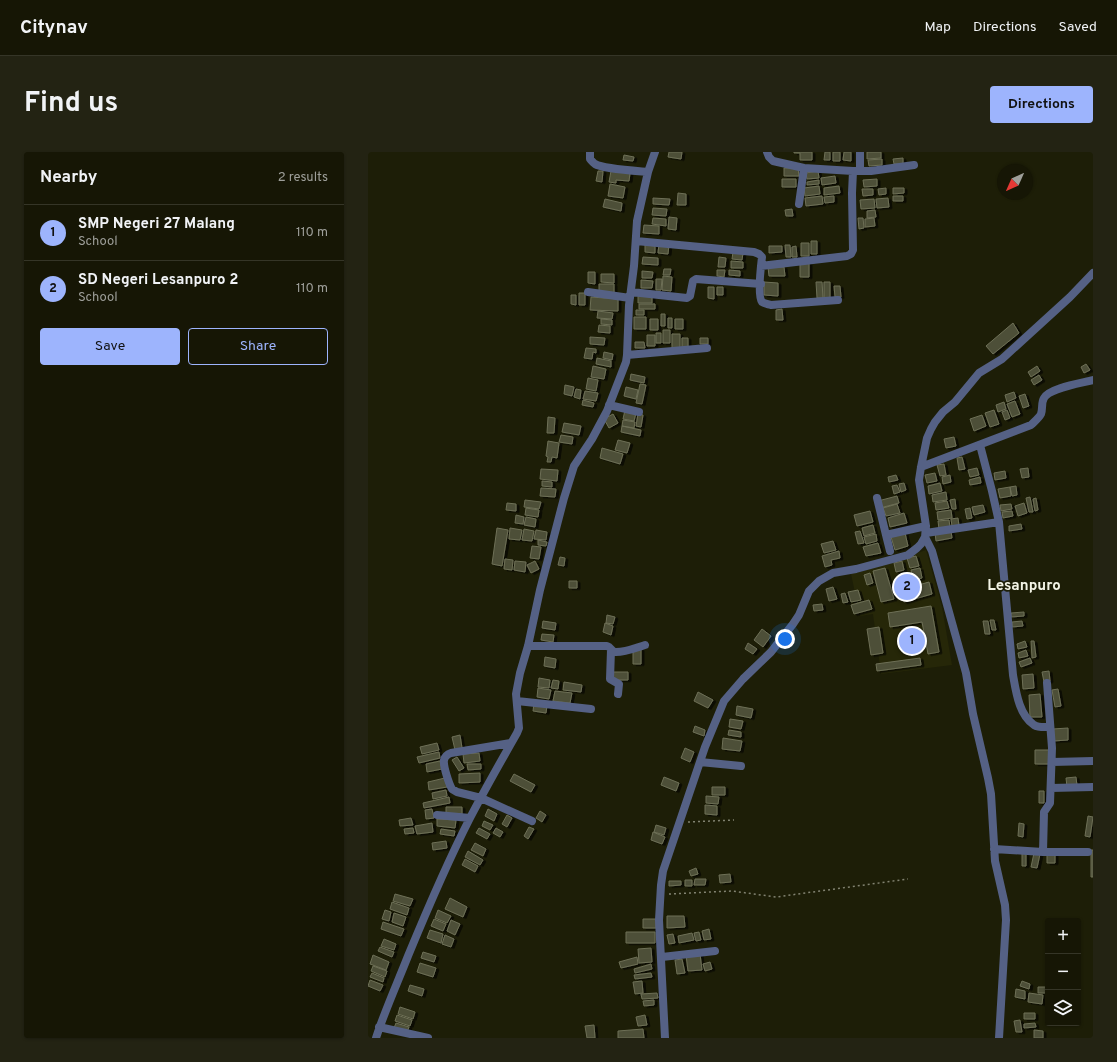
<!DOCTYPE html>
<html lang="en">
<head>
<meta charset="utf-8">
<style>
  body { margin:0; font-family:Overpass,sans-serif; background:#232313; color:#f1f3f6 }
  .controls { position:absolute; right:12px; bottom:12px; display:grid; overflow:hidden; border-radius:4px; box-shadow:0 1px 3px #0004 }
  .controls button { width:36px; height:36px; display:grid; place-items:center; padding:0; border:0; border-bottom:1px solid #353527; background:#161605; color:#f1f3f6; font:20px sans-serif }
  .compass { position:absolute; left:629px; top:12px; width:36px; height:36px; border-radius:50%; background:#161605; box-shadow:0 1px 3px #0004; rotate:225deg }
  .you { position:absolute; left:417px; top:487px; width:14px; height:14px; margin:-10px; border:3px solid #fff; border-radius:50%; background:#1a73e8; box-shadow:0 0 0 6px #1a73e833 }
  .badge { display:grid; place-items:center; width:26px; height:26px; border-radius:50%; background:#9db4fd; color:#111; font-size:13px; font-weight:700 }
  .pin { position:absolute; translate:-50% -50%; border:2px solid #fff; box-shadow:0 1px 4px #0006 }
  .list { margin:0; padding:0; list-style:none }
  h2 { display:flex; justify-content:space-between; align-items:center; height:52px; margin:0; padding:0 16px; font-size:17px }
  h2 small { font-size:13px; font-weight:400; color:#9e9f9a }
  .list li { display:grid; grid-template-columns:26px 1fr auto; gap:12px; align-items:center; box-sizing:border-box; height:56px; padding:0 16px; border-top:1px solid #353527 }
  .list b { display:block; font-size:15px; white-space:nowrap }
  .list p { margin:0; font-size:13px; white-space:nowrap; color:#9e9f9a }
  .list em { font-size:13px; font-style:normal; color:#9e9f9a }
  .actions { display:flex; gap:8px; padding:12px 16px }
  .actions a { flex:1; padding:9px 0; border:1px solid #9db4fd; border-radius:4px; text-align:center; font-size:14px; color:#9db4fd }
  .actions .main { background:#9db4fd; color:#111 }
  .icon { flex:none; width:22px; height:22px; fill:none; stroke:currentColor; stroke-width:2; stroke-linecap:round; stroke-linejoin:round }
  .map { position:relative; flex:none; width:725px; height:886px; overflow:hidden; border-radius:4px }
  header { display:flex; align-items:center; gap:24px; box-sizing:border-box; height:56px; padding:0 20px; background:#161605; border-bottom:1px solid #353527 }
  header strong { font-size:19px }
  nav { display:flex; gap:22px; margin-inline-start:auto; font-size:14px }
  .intro { display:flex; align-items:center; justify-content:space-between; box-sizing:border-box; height:96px; padding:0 24px }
  h1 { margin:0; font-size:28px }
  .button { padding:10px 18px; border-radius:4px; background:#9db4fd; color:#111; font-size:14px; font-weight:700 }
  main { display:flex; gap:24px; padding:0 24px }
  aside { flex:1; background:#161605; border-radius:4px; box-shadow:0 1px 3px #0004 }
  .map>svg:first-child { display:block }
  .built { fill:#262708 }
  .building { fill:#4d4f37; stroke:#6e7057; filter:url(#shadow) }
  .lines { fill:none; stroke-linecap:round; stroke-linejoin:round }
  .path { stroke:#828371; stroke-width:1.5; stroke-dasharray:2 3; stroke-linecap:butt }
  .minor { stroke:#556185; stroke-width:8 }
  .labels { text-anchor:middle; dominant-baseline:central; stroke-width:3.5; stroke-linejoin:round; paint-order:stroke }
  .district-label { font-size:15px; font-weight:bold; fill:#f3f4e6; stroke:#1d1e07 }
</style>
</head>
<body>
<header>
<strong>Citynav</strong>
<nav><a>Map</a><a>Directions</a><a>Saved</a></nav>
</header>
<div class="intro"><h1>Find us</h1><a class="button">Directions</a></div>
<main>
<aside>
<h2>Nearby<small>2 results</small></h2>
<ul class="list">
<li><span class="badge">1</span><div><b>SMP Negeri 27 Malang</b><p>School</p></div><em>110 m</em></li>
<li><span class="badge">2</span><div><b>SD Negeri Lesanpuro 2</b><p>School</p></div><em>110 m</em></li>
</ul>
<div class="actions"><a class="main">Save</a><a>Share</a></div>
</aside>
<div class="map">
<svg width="725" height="886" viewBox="0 0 725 886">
  <defs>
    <filter id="shadow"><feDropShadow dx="3" dy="1.5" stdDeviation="0" flood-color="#0009"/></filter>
  </defs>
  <rect width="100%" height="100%" fill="#1d1e07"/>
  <path class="built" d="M558 398 574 455 584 513 513 522 505 462 492 464 483 422 506 416Z"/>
  <path class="building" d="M301 0H314L313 7 300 5Z
    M426 0H444V8H432V1H426Z
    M457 0H462V8H456Z
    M465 0H472V9H465Z
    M476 0H483V9L475 8Z
    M499 0H513V6L499 7Z
    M256 3 266 5 265 9 255 8Z
    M535 6V12H526L525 7Z
    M514 7V13L501 14 500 8Z
    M416 16H430L431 24H416Z
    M230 19H235L234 30 228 29Z
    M243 19 262 21 261 29 248 28V31L241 30Z
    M450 19 451 26 439 27 438 21Z
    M467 24 468 31 454 33 453 26Z
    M414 27H428V35H414Z
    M509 27V34L496 35 495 28Z
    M451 28V32L439 33V30Z
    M242 32 257 35 255 46 240 44Z
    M451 34 452 42 437 44 436 36Z
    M471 34 472 41 456 43V36Z
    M518 36V42L511 43 510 37Z
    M525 36H536V41L525 42Z
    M494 37H505V43L495 44Z
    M310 41 318 42V53H309Z
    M454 44 455 52 438 54 437 46Z
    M466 44V50L457 51 456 45Z
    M525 44H535V49H525Z
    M285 46 302 47 301 53 285 52Z
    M520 46 521 55 509 56 508 47Z
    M237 47 254 51 253 59 235 55Z
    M506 47 507 56 493 57 492 48Z
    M285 56 299 57 298 64 284 63Z
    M424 57 425 64H418L417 58Z
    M507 58 508 65 499 66V59Z
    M301 65 309 66 308 78 300 77Z
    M285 66 298 67V74L284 72Z
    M490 66H495L496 76 491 77Z
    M506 66 507 74 497 75V67Z
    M276 73 291 74V82L275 81Z
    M443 89H449V102H443Z
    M433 91H441V104H433Z
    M291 92H301L300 102 290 101Z
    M277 93 287 94V101L277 100Z
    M417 93H422L423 105H418Z
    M401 94H414V100L401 101Z
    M428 94 429 105H424V95Z
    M365 100 375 101 374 108 364 107Z
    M275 105 290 106V113L274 112Z
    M351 105 358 106 357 115H350Z
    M363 109 375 110V116H363Z
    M441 111V125H432V112Z
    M400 115H416L417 124H401Z
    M296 117H303L302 123H295Z
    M349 118H357L356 125 349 124Z
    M361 118 372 119V124L361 123Z
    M274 119 285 120 284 126H274Z
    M220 120H227V132L220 131Z
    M233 122H246V131L233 130Z
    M295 124 304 125 303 139 294 138Z
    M288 127H294L293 138H288Z
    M273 128 285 129 284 136H273Z
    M396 130 410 131V144L396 143Z
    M448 130H454L455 146H449Z
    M456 130H462V146H456Z
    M231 132H246V141H231Z
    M466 134H472L473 145H467Z
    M340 135H346V147L340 146Z
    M349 135H355V143H349Z
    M211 141H217V153H211Z
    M203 143H208V153L203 152Z
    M270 143H284V151H270Z
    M223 145 250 147V159L222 158Z
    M271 152H287V157H271Z
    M414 157 415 168H408V158Z
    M268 158H276V163H268Z
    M230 159 245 161 244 167 229 166Z
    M293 162H297V174H293Z
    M266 165H278V177H266Z
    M300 166H304V176H300Z
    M233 167 244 168V173L233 172Z
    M282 167H290V178H282Z
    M307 167H315V177H307Z
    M645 171 651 181 625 202 618 194Z
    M231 173 242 174V181L230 180Z
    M295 178H302V191H295Z
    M288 181H293V191H288Z
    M304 182H312V196H304Z
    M279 183H287V194H279Z
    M222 185 237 186 236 193 222 192Z
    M314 186H320V196H314Z
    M332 186H340V192H332Z
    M267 190H276L277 196H267Z
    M218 196 228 197V201L225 200 224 207 216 206Z
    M236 200 245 202 244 208 235 206Z
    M229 206 243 209V215L228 212Z
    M718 212 722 218 716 221 713 215Z
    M225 214 238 217 236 227 223 225Z
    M669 214 672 219 663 225 660 220Z
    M263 222 277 225 276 231 262 228Z
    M671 223 674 228 666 233 663 228Z
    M220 226 230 228 228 239 218 237Z
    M272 232 278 233 274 252 268 251Z
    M197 233 206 235 204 244 196 242Z
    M258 235 270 238 268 247 256 244Z
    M208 237 213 238 212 247 206 245Z
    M217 239 230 241 228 249 215 247Z
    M646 240 648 246 639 250 637 243Z
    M657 242 661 254 655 256 651 244Z
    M215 248 226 251 225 255 214 253Z
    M647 249 652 262 644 265 639 252Z
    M636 250 638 257 630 260 628 253Z
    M257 258 268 261 266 269 255 267Z
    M626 258 631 272 622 275 617 261Z
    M639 258 642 266 637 268 634 260Z
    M245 262 250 271 241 276 236 267Z
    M270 262 275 263 273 275 268 274Z
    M614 263 618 274 606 279 602 267Z
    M180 265 187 266 186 281H179Z
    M255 268 267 270 266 276 254 274Z
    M196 271 213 274 211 283 194 280Z
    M254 274 273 278 272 284 253 280Z
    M193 283 205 285 204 292 191 290Z
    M586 285 588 294 578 296 576 287Z
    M250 288 262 291 259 301 247 298Z
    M180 289 191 291 189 306 184 305 183 310H179L180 305 178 304Z
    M234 296 255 302 252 312 232 306Z
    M594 305 597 317 591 318 589 306Z
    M576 312 578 323 572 324 569 313Z
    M609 316 611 323 602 325 600 318Z
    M660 316 661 325 654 326 652 317Z
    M173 317 190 318 189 329 172 327Z
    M637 319 638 326 627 328 626 321Z
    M567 321 569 329 559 331 557 323Z
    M528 323 530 328 521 330 520 325Z
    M582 323 583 330 575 332 574 325Z
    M612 325 613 331 602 333 601 328Z
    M174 329 184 330V335L174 334Z
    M536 331 538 338 533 340 531 332Z
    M572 331 574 339 561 342 560 334Z
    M529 333 532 340 526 342 524 334Z
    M648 334 649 343 644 344 642 335Z
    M642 335 643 344 632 346 630 337Z
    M173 336 188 337 187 345 172 344Z
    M578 340 579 348 565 350 564 343Z
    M529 344 531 351 512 356 510 349Z
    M662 345 665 360H661L658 346Z
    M668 346 670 358 667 359 665 347Z
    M587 347 588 357H584L582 348Z
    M157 348 173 350 171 357 156 355Z
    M579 349 581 356 568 358 567 351Z
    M139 351 148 352V359L138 358Z
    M656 351 659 361 650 364 647 354Z
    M529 352 532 361 518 364 515 356Z
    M643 352 644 357 633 359 632 353Z
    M615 353 617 360 606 363 604 355Z
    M158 356 171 358 170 365 157 363Z
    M602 356 604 366 599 367 597 357Z
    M583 358 584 366 570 368 569 360Z
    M502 359 505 370 489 374 486 363Z
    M644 359 645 364 635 366 634 360Z
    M536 361 539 371 522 375 520 366Z
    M148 363 156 365 155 372 147 371Z
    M158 365 168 367 167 375 156 373Z
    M590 366 591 374H584L583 367Z
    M581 368 582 375 571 377 570 369Z
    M653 372 654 377 641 379V374Z
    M505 373 507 381 496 384 494 376Z
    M129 376 140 378 134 414 124 412Z
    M142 376 154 378 152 388 141 387Z
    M156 377 166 379 164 389 154 388Z
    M168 378 179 380 178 388 166 387Z
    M492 379 496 391 490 392 487 380Z
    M583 379 584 386 568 389 567 381Z
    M537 381 540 394 527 398 523 385Z
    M508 382 509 389 498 392 496 385Z
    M170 388 179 390 178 394 170 393Z
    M465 389 468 398 456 401 453 392Z
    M510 391 513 401 498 404 495 395Z
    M164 394 173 395 171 407 162 406Z
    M471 399 472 406 463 408 464 413 457 415 454 404Z
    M548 404 551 414 542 416 539 406Z
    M192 405 197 406 196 414 190 413Z
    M137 407 145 408 144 418 136 417Z
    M147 409 158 410 157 420 146 418Z
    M167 409 171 417 163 421 159 413Z
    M534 409 536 418 528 420 526 411Z
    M517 416 526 447 513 450 505 419Z
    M552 416 554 426 545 429 543 418Z
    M502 421 505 431 499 433 496 423Z
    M201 429H209V436H201Z
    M561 430 564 442 536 450 533 438Z
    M465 435 469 447 461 449 458 437Z
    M490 438 493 448 483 450 480 440Z
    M477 441 480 450 475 451 473 442Z
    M501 448 504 457 486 462 483 453Z
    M454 452 455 458 446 459 445 453Z
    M563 454 571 500 560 502 554 470 522 475 520 461Z
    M656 460V464L643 465V461Z
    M239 463 247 465 245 472 238 471Z
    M622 468H626L628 478H624Z
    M175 469 188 471 187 478 174 476Z
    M615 469H620L622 482H617Z
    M654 469 655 474 644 475V470Z
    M237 471 245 474 243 483 235 480Z
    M511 475 515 501 503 503 499 477Z
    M394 477 403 484 395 495 386 488Z
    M174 482 186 483 185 490 173 488Z
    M657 489 659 495 650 497 649 492Z
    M663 489H666L668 505 664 506Z
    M380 491 389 497 385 502 377 497Z
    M265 497H273V512H265Z
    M658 498 660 504 651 506 650 501Z
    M177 505 188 507 187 516 176 514Z
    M552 506 553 513 509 519 508 512Z
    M662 506 664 511 653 515 651 510Z
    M681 519 682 529 676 530 674 520Z
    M244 520H260V528H244Z
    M665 522 666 536 655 537 654 523Z
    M171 526 182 528 181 536 170 535Z
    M185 528 191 529 190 537 183 536Z
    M196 530 214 533 213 540 195 538Z
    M170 536 183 538 181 547 169 545Z
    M690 537 693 554 687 555 684 538Z
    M187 539 204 541 202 551 185 549Z
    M330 540 345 548 340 556 326 549Z
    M672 542 674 565H662L661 543Z
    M166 551 179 553 178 561 165 559Z
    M369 554 385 557 383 566 368 563Z
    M362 567 375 569 373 577 361 575Z
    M327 574 337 578 336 584 325 580Z
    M700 576V588L685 589V577Z
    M361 578 373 580V585L360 583Z
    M92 583 94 596 87 598 84 585Z
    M355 586 374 589 372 599 354 597Z
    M69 591 71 598 54 602 52 595Z
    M317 596 326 600 322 610 313 606Z
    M667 598H682V612H667Z
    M71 600 72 606 51 611 49 605Z
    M111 601 112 609 96 611 95 602Z
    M89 605 96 616 91 619 84 608Z
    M72 609 74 617 59 620 58 612Z
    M99 612H113V617L100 618Z
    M112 621V630L91 631V622Z
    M146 622 167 633 163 640 142 629Z
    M296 625 311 631 308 639 293 633Z
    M708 625 709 634 699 635 698 626Z
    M77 626 79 635 61 638 60 630Z
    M344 635H357V643H344Z
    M78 638 79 644 65 647 64 641Z
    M671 639H676V651H671Z
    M338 644 351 645 350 652 338 651Z
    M81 645 82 651 56 656 55 651Z
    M337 653 349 654V663L337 662Z
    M78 655H94V662H78Z
    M64 657 66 666 58 667 57 658Z
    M120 657 129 662 126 669 117 664Z
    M172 659 178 663 174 670 168 666Z
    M139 663 144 666 139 675 134 672Z
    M720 664 725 665 722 685 717 684Z
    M43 666 45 673 32 674 31 668Z
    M69 667 88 668 87 676 69 674Z
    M116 669 125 673 122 678 114 674Z
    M64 671 65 680 49 682 47 674Z
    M651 671 656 672 655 685 650 684Z
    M288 673 298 676 296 683 286 680Z
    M161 675 166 677 160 687 156 684Z
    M45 676 46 681 37 682 36 677Z
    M111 676 122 682 119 687 108 681Z
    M128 676 135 680 132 685 125 681Z
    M73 677 87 679 86 684 72 682Z
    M285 680 297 685 294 692 283 688Z
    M78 689 79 696 65 698 64 691Z
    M107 691 118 697 115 704 103 698Z
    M723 698H725V725H723Z
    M100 699 115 708 112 713 97 705Z
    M654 701H658V714H654Z
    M666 701 672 702 669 716 663 715Z
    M679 702H687V711H679Z
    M97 707 110 714 107 720 94 713Z
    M328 716 330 722 323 724 321 719Z
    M362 722 363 730 352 731 351 723Z
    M327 727H338L337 733H326Z
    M317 728H324V734H317Z
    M301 729H313V733L301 734Z
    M27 742 45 747 42 754 25 749Z
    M82 746 99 755 95 765 77 757Z
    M24 750 41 756 39 763 22 757Z
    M17 758 23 760 21 769 14 767Z
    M70 758 83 764 79 771 67 766Z
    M26 761 38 765 35 774 24 770Z
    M299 764H316L317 775 299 776Z
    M66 767 78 772 75 779 63 774Z
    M275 767H288V776H275Z
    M83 768 92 772 87 783 79 779Z
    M15 770 36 777 33 784 13 777Z
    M341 777 343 787 336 788 334 779Z
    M62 778 75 782 73 791 59 786Z
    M258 780H287V791H258Z
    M331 780 333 788 328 789 326 781Z
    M324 781 326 788 311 791 310 784Z
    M305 782 307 791 301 792 299 783Z
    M77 783 86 787 83 795 74 792Z
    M16 787 28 792 26 798 13 794Z
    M12 795 26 800 24 805 10 799Z
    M283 796 284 810 271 811 270 797Z
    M55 800 68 804 66 810 53 806Z
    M332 802 334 818 320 819 318 803Z
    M5 803 21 810 18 818 2 812Z
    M269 805 270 812 253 816 251 810Z
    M314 807 317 821 309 822 307 808Z
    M342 810 344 817 337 819 335 812Z
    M52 811 68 816 65 825 49 820Z
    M283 812 284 817 267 821 266 817Z
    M5 814 19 819 17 825 3 819Z
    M4 821 16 826 15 830 2 825Z
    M283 821 284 825 267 827 266 823Z
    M2 828 15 833 12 839 0 834Z
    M274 829 275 841 267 842 265 830Z
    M654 829 662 832 661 837 652 834Z
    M42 833 56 837 54 844 40 839Z
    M670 835H679V841H670Z
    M648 837 657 839V847L647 845Z
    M289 841 290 846 274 847 273 842Z
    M661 841 675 843 674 852 660 850Z
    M286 848V853L276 854 275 849Z
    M32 855 47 860 45 867 30 862Z
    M656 861H667V867H656Z
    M29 863 44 868 42 874 27 869Z
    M277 863 279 873 270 874 268 865Z
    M652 868 654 880H648L646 869Z
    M28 871 41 875 39 880 26 876Z
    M667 871 668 875 656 876V872Z
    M226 873 227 886H219L217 874Z
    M275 877 276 886H250V879Z
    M666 878 675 879V886H666Z"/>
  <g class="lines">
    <path class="path" d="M320 670 366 668
      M301 742 364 739 408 745 540 727"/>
    <path class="minor" d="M222 0V7C224 9 224 10 227 12 235 17 269 19 280 20
      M492 0V19
      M485 19H503L546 13
      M431 52 436 16
      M268 89 386 100 391 102 394 105C393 114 389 144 394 150 397 152 400 152 403 153L470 148
      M393 114 479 104 483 102 485 98 484 41 485 19 436 16 405 9 401 5 399 0
      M220 140 262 146
      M263 140 319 146 322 144 325 129 328 127 393 132
      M259 203 339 196
      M241 253 271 260
      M612 293 624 339 631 370 645 523C648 540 651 563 666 573 671 576 677 575 682 575
      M553 315 663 273C666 270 671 266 673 262 675 256 673 251 676 246 681 236 714 231 725 228
      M509 346 518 383 558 374
      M558 381 631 370
      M518 383 522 399
      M557 385 564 399 598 521 605 562 620 626 623 642 627 709 637 753 638 768 631 886
      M160 494H239L241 495 246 500C256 501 267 496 277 493
      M243 498 242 527 249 531 251 532 250 542
      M149 549 223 557
      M143 591 83 601C80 602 77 604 76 608 75 614 81 632 84 637L89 640 113 646 164 669
      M332 610 373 614
      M684 610 725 609
      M683 636 725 635
      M69 663 102 666
      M626 697 675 700H720
      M675 700 676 660 682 651 684 596 679 531
      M294 805 347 799
      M11 875 60 886
      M8 886C17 858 29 832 40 804 59 758 79 711 102 666 117 637 133 609 149 581L151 576 148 542 152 521 160 494 172 438 196 346 206 314 224 287 239 259 258 210 259 203 261 153 266 114 269 69 280 20 287 0
      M297 886 291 768 293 733 295 719 337 595 356 549 375 527 403 500 425 472 431 463 441 439 451 429 465 421 488 417 540 403 549 396 553 392 557 385 558 374 551 328 553 315 559 286 563 277 567 270 575 260 587 250 611 221 634 207 702 145 725 121"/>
  </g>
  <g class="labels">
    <g class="district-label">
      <text x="656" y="434">Lesanpuro</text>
    </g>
  </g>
</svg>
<div class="controls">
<button>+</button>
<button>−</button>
<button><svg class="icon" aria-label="layers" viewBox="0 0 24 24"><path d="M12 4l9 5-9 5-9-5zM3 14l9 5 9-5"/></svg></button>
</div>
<svg class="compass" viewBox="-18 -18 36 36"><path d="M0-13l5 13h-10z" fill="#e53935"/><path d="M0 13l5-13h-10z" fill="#9e9f9a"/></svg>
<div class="you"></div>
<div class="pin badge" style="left:544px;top:489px">1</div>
<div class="pin badge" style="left:539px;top:435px">2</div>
</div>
</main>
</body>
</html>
